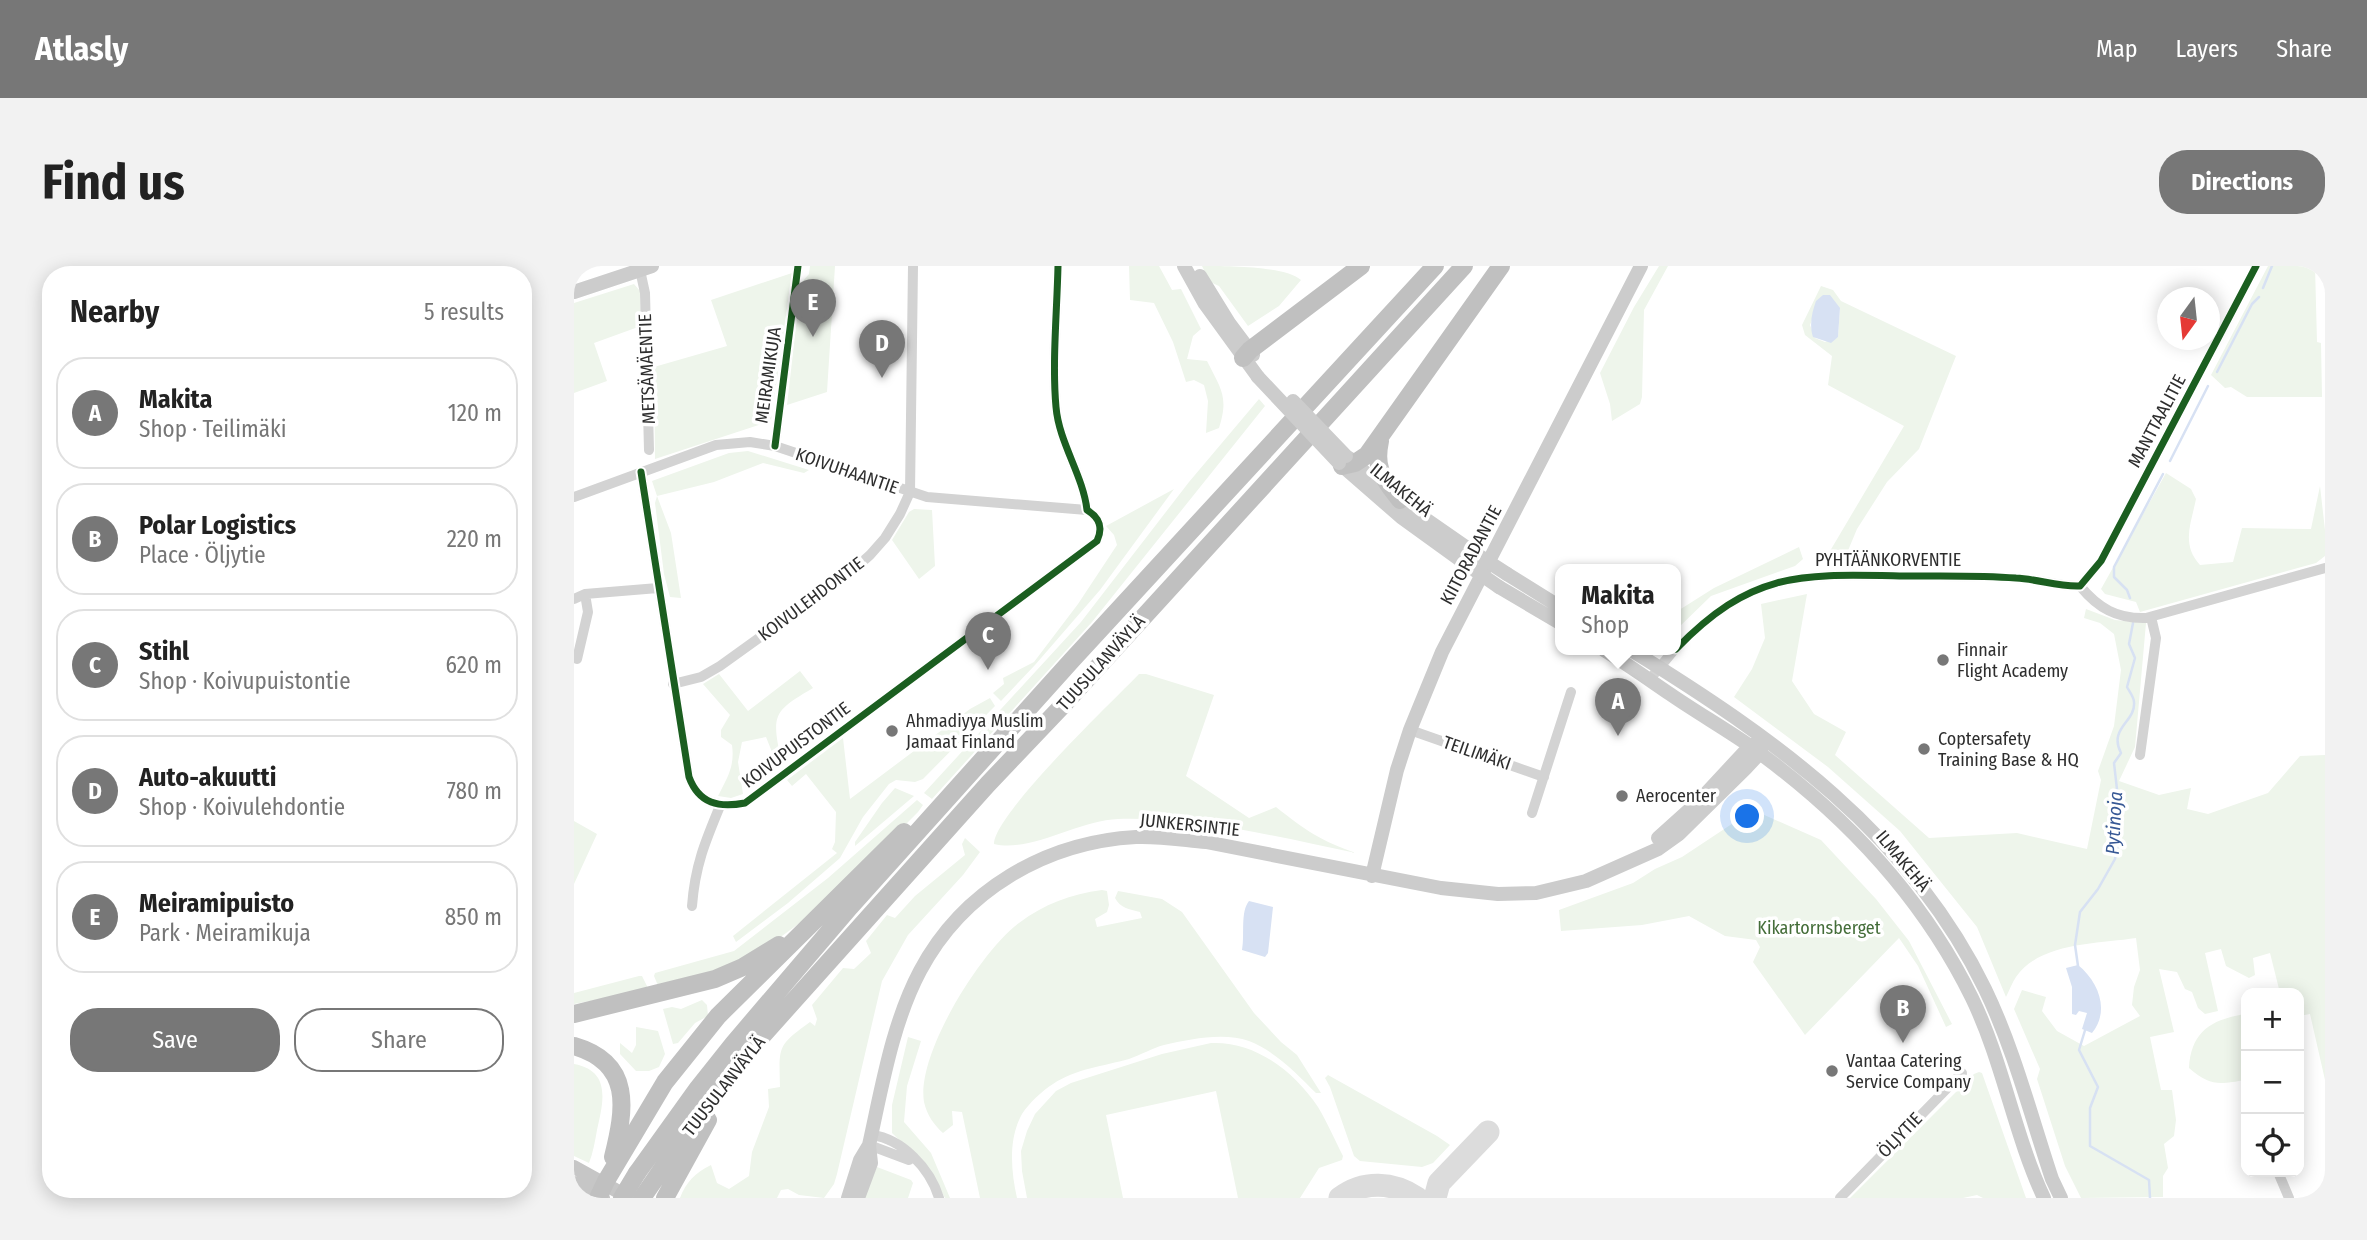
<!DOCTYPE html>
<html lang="en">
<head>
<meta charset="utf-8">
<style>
  body { margin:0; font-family:"Fira Sans Condensed",sans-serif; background:#f2f2f2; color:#222 }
  .controls { position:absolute; right:21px; bottom:21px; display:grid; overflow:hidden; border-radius:14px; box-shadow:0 4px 18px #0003 }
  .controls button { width:63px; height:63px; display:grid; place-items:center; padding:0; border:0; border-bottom:2px solid #e0e0e0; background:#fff; color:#222; font:35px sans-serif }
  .compass { position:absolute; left:1583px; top:21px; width:63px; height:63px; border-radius:50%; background:#fff; box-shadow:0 4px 18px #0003; rotate:195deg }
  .you { position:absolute; left:1174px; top:551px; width:24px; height:24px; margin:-18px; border:5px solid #fff; border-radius:50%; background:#1a73e8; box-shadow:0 0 0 10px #1a73e833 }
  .badge { display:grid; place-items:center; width:46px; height:46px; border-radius:50%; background:#777; color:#fff; font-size:23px; font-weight:700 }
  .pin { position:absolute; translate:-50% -58px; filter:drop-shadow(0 2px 4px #0008) }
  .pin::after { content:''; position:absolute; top:37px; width:24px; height:21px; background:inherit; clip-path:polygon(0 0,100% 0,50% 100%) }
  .popup { position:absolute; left:981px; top:298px; width:126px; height:91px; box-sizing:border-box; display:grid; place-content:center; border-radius:14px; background:#fff; filter:drop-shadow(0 2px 5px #0005); font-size:23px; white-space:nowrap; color:#767676 }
  .popup b { font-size:26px; color:#222 }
  .popup::after { content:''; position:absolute; left:50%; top:100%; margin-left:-14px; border:14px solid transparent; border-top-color:#fff }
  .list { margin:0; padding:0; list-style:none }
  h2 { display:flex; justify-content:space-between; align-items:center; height:91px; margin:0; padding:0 28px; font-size:30px }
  h2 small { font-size:23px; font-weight:400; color:#767676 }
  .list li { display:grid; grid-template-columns:46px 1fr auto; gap:21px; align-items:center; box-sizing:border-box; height:112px; margin:0 14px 14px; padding:0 14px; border:2px solid #e0e0e0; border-radius:28px }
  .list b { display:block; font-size:26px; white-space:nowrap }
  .list p { margin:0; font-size:23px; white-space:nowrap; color:#767676 }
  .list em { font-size:23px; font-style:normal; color:#767676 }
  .actions { display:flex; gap:14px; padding:21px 28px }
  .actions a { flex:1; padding:16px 0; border:2px solid #777; border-radius:28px; text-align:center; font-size:24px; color:#777 }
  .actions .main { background:#777; color:#fff }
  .icon { flex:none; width:38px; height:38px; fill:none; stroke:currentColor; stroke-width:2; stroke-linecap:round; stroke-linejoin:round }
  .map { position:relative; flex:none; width:1751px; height:932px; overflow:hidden; border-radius:28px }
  header { display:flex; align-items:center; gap:42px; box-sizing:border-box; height:98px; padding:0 35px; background:#777; color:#fff }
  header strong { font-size:33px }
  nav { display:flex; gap:38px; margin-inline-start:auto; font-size:24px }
  .intro { display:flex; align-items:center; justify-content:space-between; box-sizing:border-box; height:168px; padding:0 42px }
  h1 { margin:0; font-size:49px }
  .button { padding:18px 32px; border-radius:28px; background:#777; color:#fff; font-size:24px; font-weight:700 }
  main { display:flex; gap:42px; padding:0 42px }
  aside { flex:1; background:#fff; border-radius:28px; box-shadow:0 4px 18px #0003 }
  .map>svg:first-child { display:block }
  .green { fill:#eef5eb; fill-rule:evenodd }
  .water { fill:#d7e1f3 }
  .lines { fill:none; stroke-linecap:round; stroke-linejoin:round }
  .stream { stroke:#d7e1f3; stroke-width:2.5 }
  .taxiway { stroke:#dcdcdc; stroke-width:23 }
  .street { stroke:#d3d3d3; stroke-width:10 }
  .secondary { stroke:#ccc; stroke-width:14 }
  .primary { stroke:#c6c6c6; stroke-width:14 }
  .highway { stroke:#c0c0c0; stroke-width:18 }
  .secondary-bridge { stroke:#ccc; stroke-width:14 }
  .highway-bridge { stroke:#c0c0c0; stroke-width:18 }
  .cycleway-casing { stroke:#fff; stroke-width:11 }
  .cycleway { stroke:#1b5e20; stroke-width:7 }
  .poi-dot { fill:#777; stroke:#fff; stroke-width:2.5 }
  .labels { text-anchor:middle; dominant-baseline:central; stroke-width:7; stroke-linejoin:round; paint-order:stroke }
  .street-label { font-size:18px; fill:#2e2e2e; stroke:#fff }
  .poi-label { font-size:18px; fill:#2e2e2e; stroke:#fff; text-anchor:start }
  .park-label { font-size:18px; fill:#446d39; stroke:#fff }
  .water-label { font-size:19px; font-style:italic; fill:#375895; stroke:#fff }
</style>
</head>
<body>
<header>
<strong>Atlasly</strong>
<nav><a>Map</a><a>Layers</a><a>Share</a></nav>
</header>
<div class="intro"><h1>Find us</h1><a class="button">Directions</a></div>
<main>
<aside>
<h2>Nearby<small>5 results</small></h2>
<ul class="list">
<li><span class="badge">A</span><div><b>Makita</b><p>Shop · Teilimäki</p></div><em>120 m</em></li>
<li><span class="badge">B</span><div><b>Polar Logistics</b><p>Place · Öljytie</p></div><em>220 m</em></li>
<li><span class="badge">C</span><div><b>Stihl</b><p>Shop · Koivupuistontie</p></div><em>620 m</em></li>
<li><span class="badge">D</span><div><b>Auto-akuutti</b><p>Shop · Koivulehdontie</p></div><em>780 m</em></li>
<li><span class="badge">E</span><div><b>Meiramipuisto</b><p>Park · Meiramikuja</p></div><em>850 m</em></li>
</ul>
<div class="actions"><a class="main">Save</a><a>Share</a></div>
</aside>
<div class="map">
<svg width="1751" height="932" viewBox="0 0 1751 932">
  <rect width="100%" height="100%" fill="#fff"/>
  <path class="green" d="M236 0H261L253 126 213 139 227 17 235 8Z
    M555 0H585L598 24 607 23 627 63 619 70 613 93 633 95C647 123 655 131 645 162L632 167 634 135 630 119 620 114 612 116 599 76 580 37 556 34Z
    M628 0C652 0 712 0 727 14L705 40 674 60 645 20 636 16Z
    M1085 0H1094L1070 44 1068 131 1066 138 1038 155 1036 138 1026 107 1060 41Z
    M1694 0H1741L1743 76 1747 77 1748 131H1673L1657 121 1651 122 1637 109Z
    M218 7 197 155 81 193 80 101 153 80 137 34Z
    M60 18 66 25 67 60 20 77 33 115 0 127V37Z
    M1247 20 1259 24 1267 35 1382 90 1345 183 1313 216 1283 263 1273 287 1284 301 1261 299 1256 285 1330 160 1254 119 1258 90 1231 69 1228 59ZM1266 42 1264 71 1251 76 1241 72 1236 59 1240 49Z
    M685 133 691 140 518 356 358 533 350 527 507 356 615 216Z
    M174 185 235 204 230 207 189 197 140 216 83 230 97 267 107 332 96 331 90 308 81 237 83 230 78 215 155 187Z
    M1592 207 1617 223 1622 233C1617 258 1607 278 1626 299L1659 296 1668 262 1737 263 1746 220 1751 264V290L1742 297 1566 346 1562 336 1531 328 1527 323Z
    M600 223 526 324 461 399 427 435 419 427 430 418 429 412 460 396 504 338 543 279 540 269 532 260Z
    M340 243 358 244 361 300 345 313 318 274 335 246Z
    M1225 281 1229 293 1221 300 1137 330 1102 364V346L1140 322Z
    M1233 328 1218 415 1240 448 1272 466 1261 489 1355 572 1443 567 1513 583 1527 514 1524 505 1540 460 1547 404 1540 368 1526 357 1510 352 1512 343 1541 354 1572 357 1561 481 1545 515 1585 529 1617 522 1613 543 1634 548 1694 527 1726 490 1751 489V814L1736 748 1725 750V727H1706L1696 687 1679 692 1681 709 1675 712 1652 700 1647 683 1631 687 1644 745 1631 748 1624 742 1618 726 1611 723 1603 706 1585 703 1600 766 1576 771 1587 824H1598L1602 854 1600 870 1590 878 1594 902 1589 910V931L1507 932 1491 900 1463 813 1466 803 1440 743 1448 724 1472 731 1468 745 1483 765 1510 780 1566 750 1558 739 1560 721 1566 704 1562 672C1524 678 1466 676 1442 711 1438 717 1435 725 1432 731L1403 661 1326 565 1254 501 1160 431 1178 403 1191 372 1187 338Z
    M226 405 239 422C200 445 197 448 207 493L202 496 192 471 168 476 164 496 169 528 157 532 144 530C153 512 161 501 158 479L147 471V464L156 449 129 418 145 408 174 445Z
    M565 408H572L640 429 612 510 675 552 702 541C731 564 747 575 782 587 705 571 624 551 544 553 505 554 457 587 420 578 420 548 539 435 565 408Z
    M416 432 421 440 349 513 341 516 322 514 315 518 289 551 266 592 214 637 162 676 159 670 263 587 258 583 261 576 262 546 232 508 218 520 213 514 269 472 276 533 396 443Z
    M321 522 340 530 281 580V576L308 537Z
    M343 534 349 539 344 546C291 599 218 677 147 704 127 711 105 716 85 722L80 710 81 707 160 685 254 612Z
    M1179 544 1247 574 1302 633 1335 675 1378 758 1372 761 1344 700 1325 672 1231 769 1179 696 1186 681 1182 674 1151 670 1115 650 1068 659 987 665 985 644 1059 617 1081 603 1108 591Z
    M0 555 23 568 0 618Z
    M391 572 406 586 389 609 334 669 308 715 263 908 260 918 250 932 225 929 214 923 207 924 203 932H106C112 916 121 907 137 899L143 917 155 923 175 910 178 886 195 841 194 823 206 821C205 780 203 780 236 756L241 760 243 753 238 739 269 702 280 703 297 687 292 675 313 649 321 652 341 630 391 589 388 578Z
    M528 624 533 625 535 639 533 646 521 653 523 661 568 652 566 646C555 643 546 642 541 632L544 625 588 633 608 646 680 747 707 776 723 789 747 827H742C723 808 701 785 675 775 650 766 616 773 590 779 578 782 567 789 555 793 530 800 501 803 479 818 468 825 455 837 448 848 434 873 437 905 443 932H406L388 846 378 845 379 859 369 867C360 859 353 849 350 836 342 788 407 685 445 657 470 638 497 628 528 624Z
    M65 710H68L75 724 0 738V727Z
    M128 734 133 739 134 750 121 757 104 777 99 778 89 743 98 741 107 743Z
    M1672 748V814C1645 818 1637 821 1615 802 1617 765 1638 753 1672 748Z
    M62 761 84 765 91 788 85 801 75 805H62L46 788V777L58 787 62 779Z
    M334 771 347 775 333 820 330 856 357 887 376 932H371L356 904 318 867V839Z
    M637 777C681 775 720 805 744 841 753 856 761 874 769 890L768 894 745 902 726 932H664L642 825 532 849 549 932H453L448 905 447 885 453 865 461 848 482 825 497 817 588 788Z
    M0 798C38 805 29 837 23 864 21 875 19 887 15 897L0 890Z
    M1405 806 1408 807 1452 932H1409L1403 929 1389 932H1276L1400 808Z
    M754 809 863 870 876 879 859 897 848 901 786 895 780 890 756 821 751 812Z
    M303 901 337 914 339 917 334 932H289Z"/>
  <path class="water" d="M1249 29H1256L1266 42 1264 71 1257 77 1239 71C1235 59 1238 46 1242 35Z
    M675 635 699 641 694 687 691 691 668 684C671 669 666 646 675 635Z
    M1504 699C1525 716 1536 745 1518 767L1508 763 1513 747 1505 745 1502 749 1498 748V721L1492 702Z"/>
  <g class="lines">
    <path class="stream" d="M1689 22 1698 0
      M1643 106 1678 38 1685 31
      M1596 195 1634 120
      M1556 332 1553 324 1540 311V301L1589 208
      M1504 700 1501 679 1506 646 1524 623 1541 593 1544 577 1542 551 1545 541 1540 497 1547 487C1534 462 1562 456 1560 436 1560 431 1555 425 1553 421L1561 392 1555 378 1559 357
      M1512 761 1505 784 1524 821 1516 842V880L1575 914 1576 932"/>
    <path class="taxiway" d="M766 932C790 914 819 916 843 932
      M861 932 865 917 914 866"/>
    <path class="street" d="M66 4 71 27 75 184
      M201 180 224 0
      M67 206 115 511C125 538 145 542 171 537L523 275C529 262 526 252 513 244 509 209 485 177 482 141 478 97 483 45 484 0
      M0 231 142 179 176 176 201 180 353 231 513 244
      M1506 320 1527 295 1682 0
      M1506 320C1524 342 1543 353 1572 352L1751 302
      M0 333 11 328 84 322
      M1102 383C1179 304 1227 308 1330 310 1368 310 1405 309 1442 312 1464 313 1484 321 1506 320
      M3 393 14 346 11 328
      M1076 413 1100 384
      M99 418 127 411 146 400 278 305 296 289 311 272 326 248 336 226 339 0
      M836 464 970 511
      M1566 489 1582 372 1577 351
      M958 547 997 426
      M118 640C121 600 131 576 146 540
      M298 869C328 873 356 902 365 932
      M295 879 335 894
      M1704 906 1715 932
      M1266 932 1388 807"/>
    <path class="secondary" d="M610 0 631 38 684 111
      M626 10 655 57 679 89
      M0 26 78 0
      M775 192 814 227 899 286
      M765 197 827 251 892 298
      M933 308 986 341
      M925 321 986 357
      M1030 384C1053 398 1074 413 1096 428 1122 446 1150 462 1176 480 1268 546 1348 630 1398 732 1429 796 1440 868 1470 932
      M1057 384C1200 472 1336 568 1411 723 1440 783 1457 850 1478 913L1487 932
      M1084 572 1124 536 1176 480 1183 477
      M798 610 823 504 836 464 868 386 1067 0
      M274 932 286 894 295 879
      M284 932 297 897 295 879C308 821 318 758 346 705 389 624 472 576 562 571 585 570 609 574 632 576L867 622 924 628 962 627 1012 615 1084 583 1105 568 1172 502 1186 487 1190 473"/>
    <path class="primary" d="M0 901 56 932
      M0 917 29 932"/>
    <path class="highway" d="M669 92 676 84 787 0
      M806 175C800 203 809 212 826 234
      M768 200 781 197 793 189 927 0
      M0 748 141 713 169 701 205 679
      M0 780C59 797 51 843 39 891
      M63 907 124 822 159 778 276 641 498 394 861 0
      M32 915 91 816 144 750 330 566
      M68 932 137 832 172 788 414 518 491 437 890 0
      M91 932 134 854"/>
    <path class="secondary-bridge" d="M684 111 765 197
      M719 135 772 190
      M899 286 933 308
      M892 298 925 321"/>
    <path class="highway-bridge" d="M24 932 32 915
      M48 932 63 907"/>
    <g class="cycleway-casing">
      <path id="cycleway" d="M201 180 224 0
        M67 206 115 511C125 538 145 542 171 537L523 275C529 262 526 252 513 244 509 209 485 177 482 141 478 97 483 45 484 0
        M1102 383C1179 304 1227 308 1330 310 1368 310 1405 309 1442 312 1464 313 1484 321 1506 320L1527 295 1682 0"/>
    </g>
    <use href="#cycleway" class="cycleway"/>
  </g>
  <g class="poi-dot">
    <circle cx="1369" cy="394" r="7"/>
    <circle cx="318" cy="465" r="7"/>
    <circle cx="1350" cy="483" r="7"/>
    <circle cx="1048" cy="530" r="7"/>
    <circle cx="1258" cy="805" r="7"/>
  </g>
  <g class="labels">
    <g class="street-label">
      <text transform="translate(73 103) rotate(-92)">METSÄMÄENTIE</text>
      <text transform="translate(194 109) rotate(-82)">MEIRAMIKUJA</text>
      <text transform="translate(1583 155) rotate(-62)">MANTTAALITIE</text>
      <text transform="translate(273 205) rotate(19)">KOIVUHAANTIE</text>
      <text transform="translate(827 224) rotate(39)">ILMAKEHÄ</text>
      <text transform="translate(897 289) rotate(-62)">KIITORADANTIE</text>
      <text x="1314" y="294">PYHTÄÄNKORVENTIE</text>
      <text transform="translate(237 333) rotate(-37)">KOIVULEHDONTIE</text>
      <text transform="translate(527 397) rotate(-48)">TUUSULANVÄYLÄ</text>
      <text transform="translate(222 479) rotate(-37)">KOIVUPUISTONTIE</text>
      <text transform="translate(903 487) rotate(19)">TEILIMÄKI</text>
      <text transform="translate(616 559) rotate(6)">JUNKERSINTIE</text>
      <text transform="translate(1329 595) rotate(50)">ILMAKEHÄ</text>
      <text transform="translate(150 820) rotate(-52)">TUUSULANVÄYLÄ</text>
      <text transform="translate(1326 869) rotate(-46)">ÖLJYTIE</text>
    </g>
    <g class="poi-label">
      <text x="1383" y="384">Finnair<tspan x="1383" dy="21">Flight Academy</tspan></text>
      <text x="332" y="455">Ahmadiyya Muslim<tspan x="332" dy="21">Jamaat Finland</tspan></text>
      <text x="1364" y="473">Coptersafety<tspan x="1364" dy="21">Training Base &amp; HQ</tspan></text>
      <text x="1062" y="530">Aerocenter</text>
      <text x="1272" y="795">Vantaa Catering<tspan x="1272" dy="21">Service Company</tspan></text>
    </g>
    <g class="park-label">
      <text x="1245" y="662">Kikartornsberget</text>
    </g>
    <g class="water-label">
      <text transform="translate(1540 557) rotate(-87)">Pytinoja</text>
    </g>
  </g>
</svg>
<div class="controls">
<button>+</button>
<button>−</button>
<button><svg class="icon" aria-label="locate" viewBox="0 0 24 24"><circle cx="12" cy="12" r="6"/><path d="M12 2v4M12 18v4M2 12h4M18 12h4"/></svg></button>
</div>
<svg class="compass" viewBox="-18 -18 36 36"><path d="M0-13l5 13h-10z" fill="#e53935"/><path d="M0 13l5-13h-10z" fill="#767676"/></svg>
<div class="you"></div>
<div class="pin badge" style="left:1044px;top:470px">A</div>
<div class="popup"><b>Makita</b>Shop</div>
<div class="pin badge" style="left:1329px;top:777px">B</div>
<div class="pin badge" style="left:414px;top:404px">C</div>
<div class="pin badge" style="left:308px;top:112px">D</div>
<div class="pin badge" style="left:239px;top:71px">E</div>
</div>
</main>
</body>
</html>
